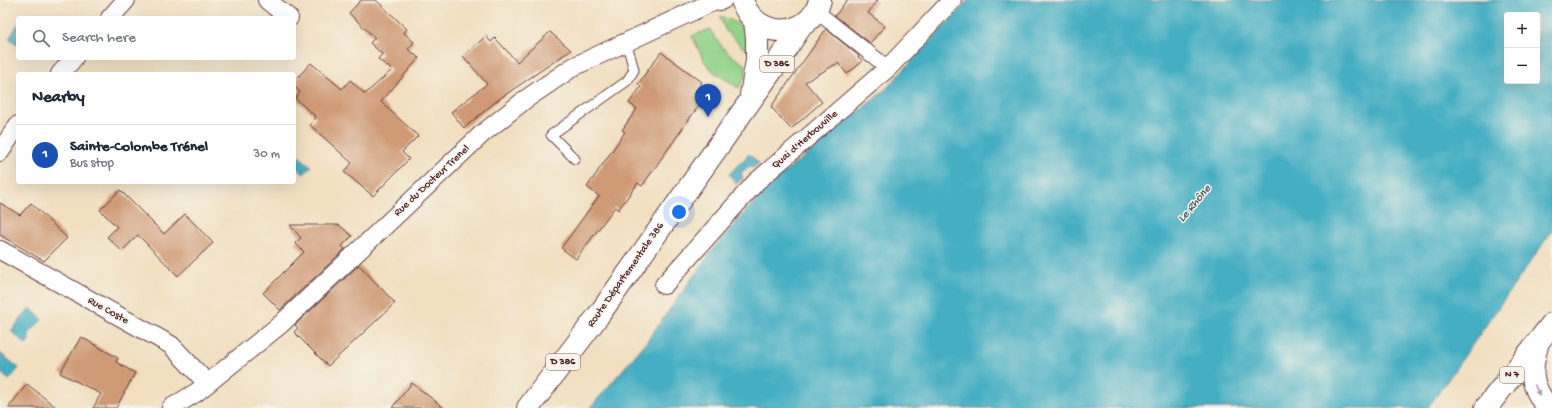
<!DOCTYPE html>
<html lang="en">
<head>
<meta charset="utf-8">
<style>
  body { margin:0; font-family:"Gochi Hand",sans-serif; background:#f6f6f7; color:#1f2937 }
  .controls { position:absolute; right:12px; top:12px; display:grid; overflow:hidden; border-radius:4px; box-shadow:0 4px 16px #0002 }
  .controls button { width:36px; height:36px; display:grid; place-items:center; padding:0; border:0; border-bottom:1px solid #e0e1e3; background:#fff; color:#1f2937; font:20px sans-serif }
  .you { position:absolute; left:679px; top:212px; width:14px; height:14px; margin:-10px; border:3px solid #fff; border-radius:50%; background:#1a73e8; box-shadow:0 0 0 6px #1a73e833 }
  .badge { display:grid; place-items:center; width:26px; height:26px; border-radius:50%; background:#b5179e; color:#fff; font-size:13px; font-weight:700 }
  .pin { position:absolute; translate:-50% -33px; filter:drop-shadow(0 1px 2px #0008) }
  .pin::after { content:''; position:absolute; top:21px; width:14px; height:12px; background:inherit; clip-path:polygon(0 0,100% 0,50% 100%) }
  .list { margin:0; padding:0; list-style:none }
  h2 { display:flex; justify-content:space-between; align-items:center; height:52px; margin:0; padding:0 16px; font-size:17px }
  h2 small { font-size:13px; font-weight:400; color:#747a83 }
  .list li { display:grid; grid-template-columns:26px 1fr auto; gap:12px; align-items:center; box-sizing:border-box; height:60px; padding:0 16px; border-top:1px solid #e0e1e3 }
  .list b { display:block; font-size:15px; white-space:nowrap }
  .list p { margin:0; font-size:13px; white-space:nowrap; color:#747a83 }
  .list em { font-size:13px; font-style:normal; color:#747a83 }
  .icon { flex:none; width:22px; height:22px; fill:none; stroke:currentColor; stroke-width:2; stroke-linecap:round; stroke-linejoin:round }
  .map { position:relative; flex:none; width:1552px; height:408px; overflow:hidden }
  .search { position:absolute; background:#fff; box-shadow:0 4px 16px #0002; left:16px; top:16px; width:280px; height:44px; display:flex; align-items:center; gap:10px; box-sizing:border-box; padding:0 14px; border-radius:4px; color:#747a83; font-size:15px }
  .panel { position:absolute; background:#fff; box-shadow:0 4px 16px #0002; left:16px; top:72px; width:280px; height:112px; border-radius:4px }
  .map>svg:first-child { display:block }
  .green { fill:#92d38a; stroke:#6e795a }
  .water { fill:#44aec3; stroke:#476677; fill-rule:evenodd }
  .building { fill:#cf9a75 }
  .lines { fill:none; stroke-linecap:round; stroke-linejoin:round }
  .service-casing { stroke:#633c41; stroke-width:11 }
  .pedestrian-casing { stroke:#633c41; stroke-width:16 }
  .minor-casing { stroke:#633c41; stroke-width:20 }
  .primary-casing { stroke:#633c41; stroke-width:24 }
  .service { stroke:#fff; stroke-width:9 }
  .pedestrian { stroke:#fff; stroke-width:14 }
  .minor { stroke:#fff; stroke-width:18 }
  .primary { stroke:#fff; stroke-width:22 }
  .oneway { fill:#ae9aa0 }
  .labels { text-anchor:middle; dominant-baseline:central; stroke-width:3; stroke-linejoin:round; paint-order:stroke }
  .shield { fill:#f7f3e8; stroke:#7e5f64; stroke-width:1 }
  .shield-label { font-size:10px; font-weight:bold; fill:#4a1f2b }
  .street-label { font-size:11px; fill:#4a1f2b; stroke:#f7f3e8 }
  .water-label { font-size:12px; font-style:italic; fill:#485868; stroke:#f7f3e8 }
</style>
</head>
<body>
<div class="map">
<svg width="1552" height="408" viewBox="0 0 1552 408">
  <rect width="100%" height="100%" fill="#f7f3e8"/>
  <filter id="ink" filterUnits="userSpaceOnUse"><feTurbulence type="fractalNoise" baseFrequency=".025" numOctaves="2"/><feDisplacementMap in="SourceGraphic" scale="8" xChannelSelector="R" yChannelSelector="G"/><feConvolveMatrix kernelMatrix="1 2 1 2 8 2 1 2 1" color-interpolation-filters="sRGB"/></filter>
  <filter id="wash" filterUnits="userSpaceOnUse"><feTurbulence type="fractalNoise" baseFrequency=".012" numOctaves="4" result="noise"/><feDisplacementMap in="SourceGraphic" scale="16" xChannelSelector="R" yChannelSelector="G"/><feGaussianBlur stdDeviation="0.9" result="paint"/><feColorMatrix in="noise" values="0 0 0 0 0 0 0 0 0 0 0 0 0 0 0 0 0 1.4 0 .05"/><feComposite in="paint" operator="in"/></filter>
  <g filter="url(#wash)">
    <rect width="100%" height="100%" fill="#f1dfc0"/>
    <path class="green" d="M720 16C744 25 748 28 749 53L726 31 720 18Z
      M710 29C720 48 730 55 747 66L745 77 739 88 714 72 705 62 692 36Z"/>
    <path class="water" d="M968 0H1552V231L1428 408H590L644 345 714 248 766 188 886 89ZM1507 15H1537V81H1507Z
      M18 24V45L9 39Z
      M294 152 311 166 304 174 294 166Z
      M749 154 759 163 753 168 749 166 741 173 743 178 736 184 729 174Z
      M30 308 42 319 29 334V340L26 344 11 331Z
      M0 353 19 368 9 380 0 372Z"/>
    <g id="blocks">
      <path class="building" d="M361 0H376L407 29 404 33 414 42 408 49 419 58 381 102 418 136 402 152 409 159 373 196 344 172 352 163 310 125 316 117 295 98 300 92 294 86V81L311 63 342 89 350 80 365 94 392 70 378 59 382 54 370 43 375 38 349 13Z
        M847 0H878L868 13 885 26 870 43 835 16Z
        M826 29 859 56 858 57 863 61 847 74 838 63 805 82 822 102 791 129 771 107Z
        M550 32 571 50 499 99 464 128 451 112 487 84 463 56 486 36 491 42 495 38 517 62Z
        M661 52 702 82 694 94 702 101 642 186 638 183 618 210 615 207 576 259 561 248 599 196 587 187 625 132 622 130 637 109 629 103 641 87 638 84Z
        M120 190 164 234 185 214 213 243 178 276 138 235 122 251 107 237 117 227 100 210Z
        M0 203 20 215 31 203 67 238 44 261 0 235Z
        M290 225H339L352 236 342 246 345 249 280 310 263 293 304 252 295 243 301 238Z
        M359 265 395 303 328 366 294 332 298 328 295 325Z
        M81 337 118 358 116 362 135 373 116 408H93L101 394 60 373Z
        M412 383 444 408H392Z
        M27 384 57 408H8Z"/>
    </g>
  </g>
  <g filter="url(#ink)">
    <use href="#blocks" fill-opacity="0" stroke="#633c41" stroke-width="1"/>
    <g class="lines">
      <g class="service-casing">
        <path id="service" d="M575 159 551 135 627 81 634 70 626 41"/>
      </g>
      <g class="pedestrian-casing">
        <path id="pedestrian" d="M816 11 888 68"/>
      </g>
      <g class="minor-casing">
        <path id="minor" d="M267 0 289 18
          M110 18 126 0
          M60 74 74 58
          M0 152 18 125
          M0 250 171 345 207 383
          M664 285 756 182 888 68 952 0
          M171 408 197 392 281 324 482 134 526 99 573 67 710 3 723 0"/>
      </g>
      <g class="primary-casing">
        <path id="primary" d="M742 0C754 40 810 41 820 0
          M751 95 757 61V38L755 21
          M1537 346C1529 372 1531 386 1548 408
          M528 408 598 316 777 63 801 26
          M1486 408 1552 324"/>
      </g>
      <use href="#service" class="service"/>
      <use href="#pedestrian" class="pedestrian"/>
      <use href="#minor" class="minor"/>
      <use href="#primary" class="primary"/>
    </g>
    <defs><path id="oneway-solid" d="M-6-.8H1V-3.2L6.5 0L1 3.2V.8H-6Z"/></defs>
    <use class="oneway" href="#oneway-solid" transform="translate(1537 390) rotate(65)"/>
  </g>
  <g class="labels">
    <g class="shield">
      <rect x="760" y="56" width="34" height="16" rx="3"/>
      <rect x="546" y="354" width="34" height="16" rx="3"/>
      <rect x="1500" y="367" width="24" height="16" rx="3"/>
    </g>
    <g class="shield-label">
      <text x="777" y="64">D 386</text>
      <text x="563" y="362">D 386</text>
      <text x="1512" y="375">N 7</text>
    </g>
    <g class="street-label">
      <text transform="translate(805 140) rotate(-41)">Quai d'Herbouville</text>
      <text transform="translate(432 181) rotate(-43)">Rue du Docteur Trenel</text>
      <text transform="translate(626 275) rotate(-55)">Route Départementale 386</text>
      <text transform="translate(108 311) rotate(29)">Rue Coste</text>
    </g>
    <g class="water-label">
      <text transform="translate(1195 204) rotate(-50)">Le Rhône</text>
    </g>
  </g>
</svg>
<div class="controls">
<button>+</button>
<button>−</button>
</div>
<div class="you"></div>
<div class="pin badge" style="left:708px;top:117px;background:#1a4fb4">1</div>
<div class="search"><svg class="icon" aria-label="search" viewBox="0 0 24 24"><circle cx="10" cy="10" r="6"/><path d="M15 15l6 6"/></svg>Search here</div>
<section class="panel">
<h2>Nearby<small></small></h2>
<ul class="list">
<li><span class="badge" style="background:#1a4fb4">1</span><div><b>Sainte-Colombe Trénel</b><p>Bus stop</p></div><em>30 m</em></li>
</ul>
</section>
</div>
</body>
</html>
